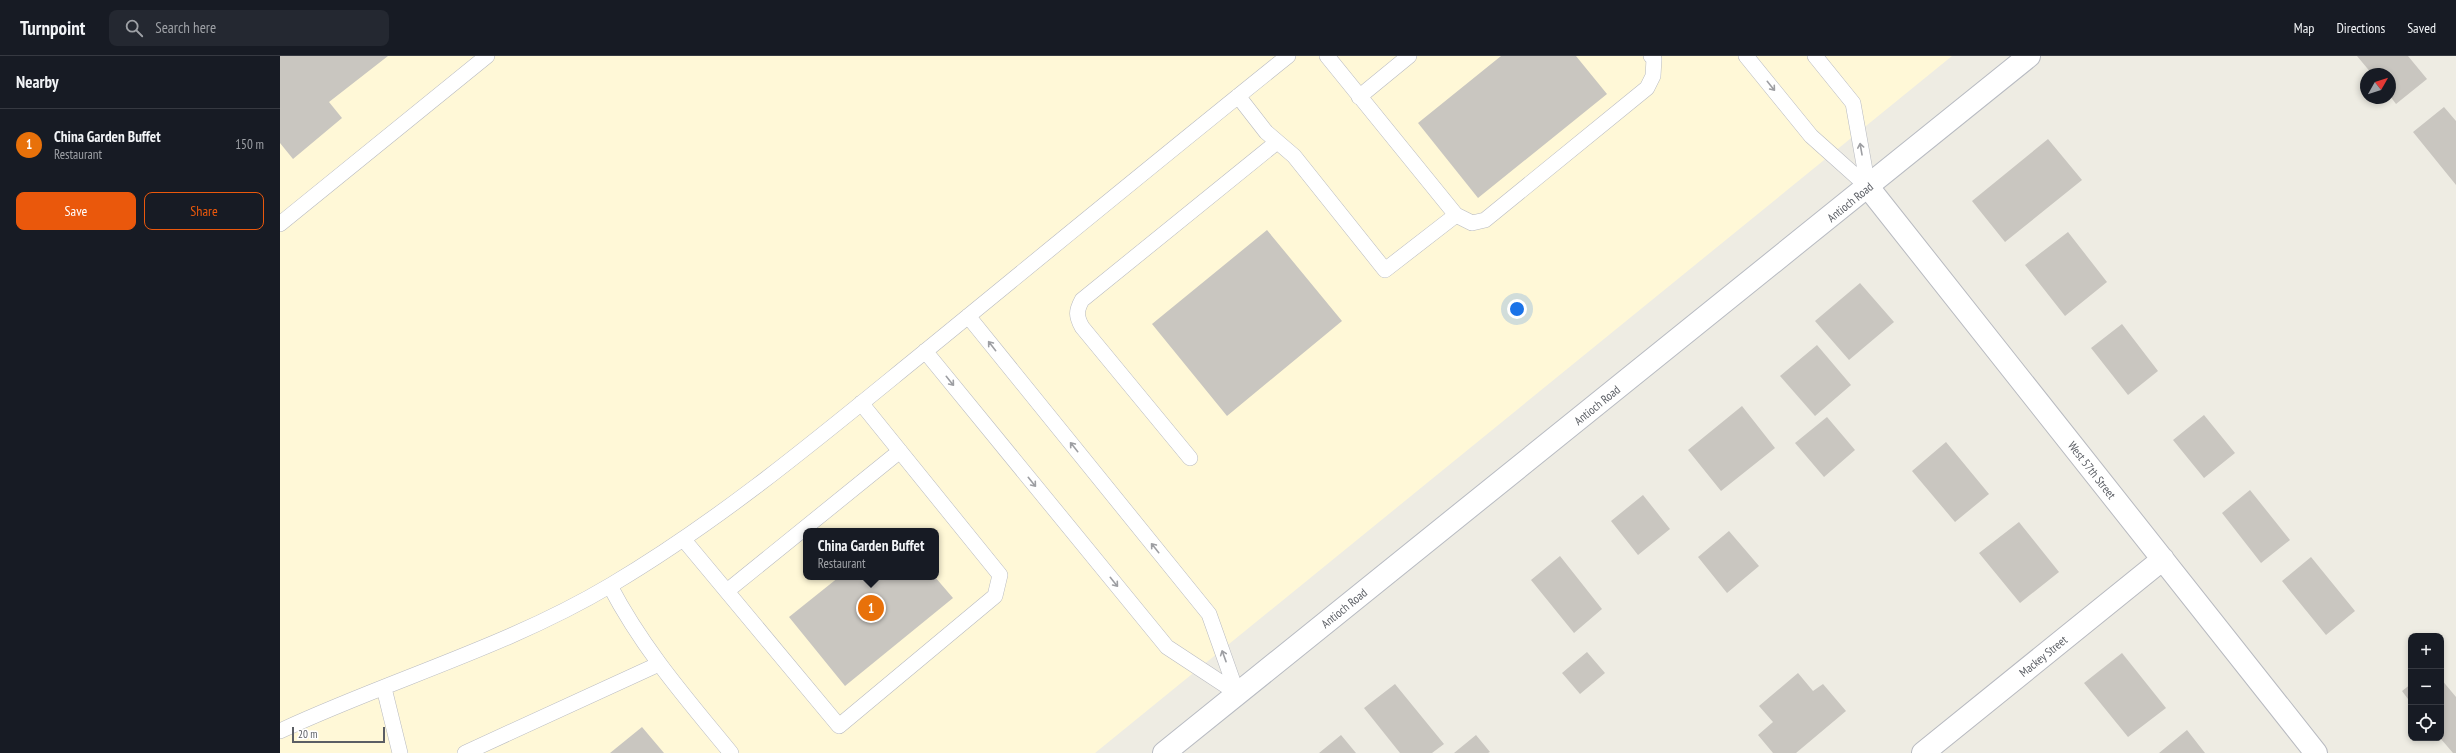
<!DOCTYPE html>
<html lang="en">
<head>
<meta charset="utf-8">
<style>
  body { margin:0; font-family:"PT Sans Narrow",sans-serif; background:#242831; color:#f1f3f6 }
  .controls { position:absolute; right:12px; bottom:12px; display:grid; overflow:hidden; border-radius:8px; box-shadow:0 2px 6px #0003 }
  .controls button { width:36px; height:36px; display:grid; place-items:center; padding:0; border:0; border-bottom:1px solid #363941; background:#171b24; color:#f1f3f6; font:20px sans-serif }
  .compass { position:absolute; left:2080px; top:12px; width:36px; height:36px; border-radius:50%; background:#171b24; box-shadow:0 2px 6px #0003; rotate:51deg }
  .scale { position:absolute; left:12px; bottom:10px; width:93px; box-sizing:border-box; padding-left:4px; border:2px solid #5b5e64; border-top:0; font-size:11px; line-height:14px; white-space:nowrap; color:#5b5e64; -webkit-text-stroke:3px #fff; paint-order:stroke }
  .you { position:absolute; left:1237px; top:253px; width:14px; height:14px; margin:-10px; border:3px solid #fff; border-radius:50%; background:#1a73e8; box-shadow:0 0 0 6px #1a73e833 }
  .badge { display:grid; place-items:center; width:26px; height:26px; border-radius:50%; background:#ea580c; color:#fff; font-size:13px; font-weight:700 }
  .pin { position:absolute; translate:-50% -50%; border:2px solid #fff; box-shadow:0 1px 4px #0006 }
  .popup { position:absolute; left:523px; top:472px; width:136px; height:52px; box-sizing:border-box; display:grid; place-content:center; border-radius:8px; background:#171b24; filter:drop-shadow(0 1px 3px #0005); font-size:13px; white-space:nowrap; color:#9ea1a6 }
  .popup b { font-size:15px; color:#f1f3f6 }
  .popup::after { content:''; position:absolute; left:50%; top:100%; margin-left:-8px; border:8px solid transparent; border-top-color:#171b24 }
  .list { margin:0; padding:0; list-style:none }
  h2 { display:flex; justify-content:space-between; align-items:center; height:52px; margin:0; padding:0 16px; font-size:17px }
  h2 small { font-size:13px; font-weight:400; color:#9ea1a6 }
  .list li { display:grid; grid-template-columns:26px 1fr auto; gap:12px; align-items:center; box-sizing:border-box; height:72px; padding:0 16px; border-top:1px solid #363941 }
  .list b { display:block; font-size:15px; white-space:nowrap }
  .list p { margin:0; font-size:13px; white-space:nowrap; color:#9ea1a6 }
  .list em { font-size:13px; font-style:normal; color:#9ea1a6 }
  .actions { display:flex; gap:8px; padding:12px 16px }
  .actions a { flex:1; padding:9px 0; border:1px solid #ea580c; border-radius:8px; text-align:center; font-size:14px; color:#ea580c }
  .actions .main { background:#ea580c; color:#fff }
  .icon { flex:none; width:22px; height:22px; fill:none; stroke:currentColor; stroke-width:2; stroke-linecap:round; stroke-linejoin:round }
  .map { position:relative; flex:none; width:2176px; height:697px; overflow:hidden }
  header { display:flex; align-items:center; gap:24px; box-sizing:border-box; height:56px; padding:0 20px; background:#171b24; border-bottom:1px solid #363941 }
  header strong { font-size:19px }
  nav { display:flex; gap:22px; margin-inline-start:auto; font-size:14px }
  .search { width:280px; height:36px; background:#242831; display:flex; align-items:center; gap:10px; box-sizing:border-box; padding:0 14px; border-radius:8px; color:#9ea1a6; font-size:15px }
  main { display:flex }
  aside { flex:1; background:#171b24 }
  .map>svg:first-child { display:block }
  .commercial { fill:#fff8d7; fill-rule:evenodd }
  .building { fill:#c9c6c0 }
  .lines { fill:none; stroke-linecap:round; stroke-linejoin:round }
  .service-casing { stroke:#b8bac0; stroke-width:16 }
  .minor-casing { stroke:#b8bac0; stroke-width:24 }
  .secondary-casing { stroke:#b8bbc2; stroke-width:24 }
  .service { stroke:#fff; stroke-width:15 }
  .minor { stroke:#fff; stroke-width:22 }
  .secondary { stroke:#fff; stroke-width:22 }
  .oneway { stroke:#9d9ea2 }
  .labels { text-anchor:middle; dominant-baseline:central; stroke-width:3; stroke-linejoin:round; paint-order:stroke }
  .street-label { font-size:12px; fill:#5b5e64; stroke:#fff }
</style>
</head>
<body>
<header>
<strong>Turnpoint</strong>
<div class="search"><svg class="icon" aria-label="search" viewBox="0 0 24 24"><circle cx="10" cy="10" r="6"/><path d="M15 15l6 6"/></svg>Search here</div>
<nav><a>Map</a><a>Directions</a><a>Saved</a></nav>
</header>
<main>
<aside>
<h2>Nearby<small></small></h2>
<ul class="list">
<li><span class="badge" style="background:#e8710a">1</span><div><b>China Garden Buffet</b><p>Restaurant</p></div><em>150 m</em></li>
</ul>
<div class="actions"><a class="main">Save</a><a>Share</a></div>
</aside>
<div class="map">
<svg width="2176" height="697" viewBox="0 0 2176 697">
  <rect width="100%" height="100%" fill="#eeece3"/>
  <path class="commercial" d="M0 0H1672L815 697H0ZM526 475H656V521H526Z"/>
  <path class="building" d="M0 0H108L49 46 62 62 13 103 0 87Z
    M1221 0H1296L1327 38 1198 142 1138 67Z
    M2077 0H2128L2147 23 2116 48 2110 40V18H2092Z
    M2164 51 2176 65V129L2133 76Z
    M1768 83 1802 124 1725 186 1692 145Z
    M987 174 1062 265 947 360 872 268Z
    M1788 176 1827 226 1785 260 1745 209Z
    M1580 227 1614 266 1569 304 1535 265Z
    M1842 268 1878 315 1848 339 1811 292Z
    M1537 289 1571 329 1535 360 1500 320Z
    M1462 350 1495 392 1441 435 1408 394Z
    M1924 359 1955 397 1924 422 1893 384Z
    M1547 361 1575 394 1544 421 1515 387Z
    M1666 386 1709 438 1675 466 1632 415Z
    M1970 434 2010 484 1981 507 1942 457Z
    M1363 439 1390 473 1358 499 1331 465Z
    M1739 466 1779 516 1740 547 1699 497Z
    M1449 475 1479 510 1447 537 1418 501Z
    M1280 500 1322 553 1294 577 1251 524Z
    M2031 501 2075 555 2046 579 2002 525Z
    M559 521H655L673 542 565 630 509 561Z
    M1307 596 1325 617 1300 638 1282 617Z
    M1842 597 1886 652 1848 681 1804 627Z
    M1518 617 1533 635 1543 628 1566 655 1516 697H1493L1478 679 1493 666 1479 650Z
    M2161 623 2176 641V697H2173L2161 683Z
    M1115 628 1164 688 1152 697H1120L1084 652Z
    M2131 628V647L2122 635Z
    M362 671 384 697H330Z
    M1907 674 1925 697H1879Z
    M1061 679 1076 697H1039Z
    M1196 679 1210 696 1208 697H1174Z"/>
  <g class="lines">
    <g class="service-casing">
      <path id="service" d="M1047 0 1176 159 1192 167 1205 164 1367 32 1373 20 1374 3 1371 0
        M1466 0 1531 80 1588 131
        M1535 0 1573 47 1588 131
        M958 40 986 76 1014 100 1105 214 1176 159
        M1079 41 1129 0
        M0 168 207 0
        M688 260 929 558 957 637
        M645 295 887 591 957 637
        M910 402 802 271C796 260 796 255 802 244L997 86
        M404 484 559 670 715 540 720 519 581 347
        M330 530C363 593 406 642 451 697
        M447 535 620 395
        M104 632 120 697
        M0 675C109 624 227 591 331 529 439 465 535 385 632 306 757 204 882 101 1008 0
        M185 697 379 608"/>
    </g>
    <g class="minor-casing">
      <path id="minor" d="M1588 131 2036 697
        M1643 697 1883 503"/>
    </g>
    <g class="secondary-casing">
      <path id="secondary" d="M884 697 1749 0"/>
    </g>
    <use href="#service" class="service"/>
    <use href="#minor" class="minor"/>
    <use href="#secondary" class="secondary"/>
  </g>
  <defs><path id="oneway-shaft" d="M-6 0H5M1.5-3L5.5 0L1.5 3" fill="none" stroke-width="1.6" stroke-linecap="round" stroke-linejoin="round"/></defs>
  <g class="oneway">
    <use href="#oneway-shaft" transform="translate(1491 30) rotate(51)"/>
    <use href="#oneway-shaft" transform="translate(1581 93) rotate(-100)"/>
    <use href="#oneway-shaft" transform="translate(712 290) rotate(-128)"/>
    <use href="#oneway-shaft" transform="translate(670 325) rotate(51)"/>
    <use href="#oneway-shaft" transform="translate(794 391) rotate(-129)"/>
    <use href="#oneway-shaft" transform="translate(752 426) rotate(51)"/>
    <use href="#oneway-shaft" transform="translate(875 492) rotate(-129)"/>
    <use href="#oneway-shaft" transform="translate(834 526) rotate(51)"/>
    <use href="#oneway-shaft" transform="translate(944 600) rotate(-110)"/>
  </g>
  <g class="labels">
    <g class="street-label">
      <text transform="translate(1570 146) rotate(-39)">Antioch Road</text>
      <text transform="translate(1317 349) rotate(-39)">Antioch Road</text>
      <text transform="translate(1812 414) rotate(52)">West 57th Street</text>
      <text transform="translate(1064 552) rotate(-39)">Antioch Road</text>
      <text transform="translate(1763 600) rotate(-39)">Mackey Street</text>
    </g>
  </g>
</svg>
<div class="controls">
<button>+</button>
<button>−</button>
<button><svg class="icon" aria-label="locate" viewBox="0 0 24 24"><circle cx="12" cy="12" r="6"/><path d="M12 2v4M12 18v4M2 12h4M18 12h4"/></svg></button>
</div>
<svg class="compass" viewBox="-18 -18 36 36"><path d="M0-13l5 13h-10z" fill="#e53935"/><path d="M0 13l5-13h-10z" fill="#9ea1a6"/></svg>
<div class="scale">20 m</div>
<div class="you"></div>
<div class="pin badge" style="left:591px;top:552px;background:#e8710a">1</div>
<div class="popup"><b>China Garden Buffet</b>Restaurant</div>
</div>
</main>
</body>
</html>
